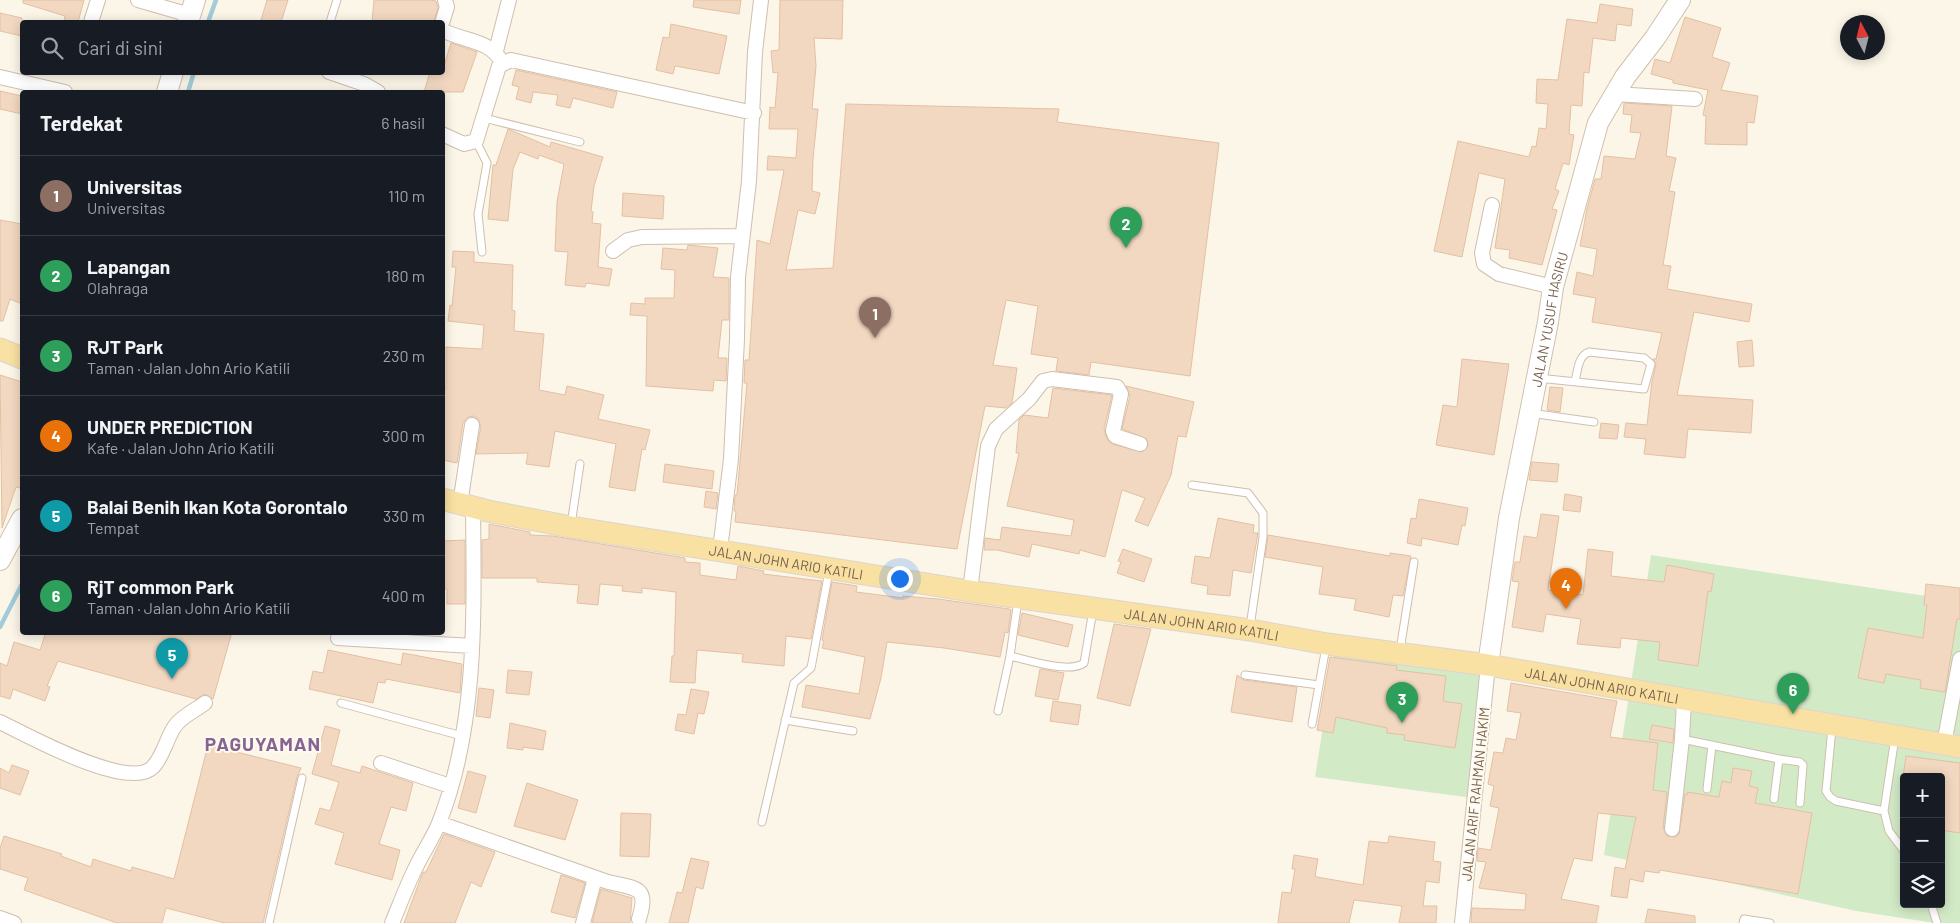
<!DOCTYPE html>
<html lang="id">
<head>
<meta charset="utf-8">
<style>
  body { margin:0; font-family:Barlow,sans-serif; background:#242831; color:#f1f3f6 }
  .controls { position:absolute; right:15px; bottom:15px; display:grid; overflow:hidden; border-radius:5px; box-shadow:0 2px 12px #0003 }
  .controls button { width:45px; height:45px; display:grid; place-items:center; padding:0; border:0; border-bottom:1px solid #363941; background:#171b24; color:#f1f3f6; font:25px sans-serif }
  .compass { position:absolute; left:1840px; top:15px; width:45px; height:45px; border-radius:50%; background:#171b24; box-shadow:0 2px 12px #0003; rotate:353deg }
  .you { position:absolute; left:899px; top:578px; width:18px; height:18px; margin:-12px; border:4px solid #fff; border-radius:50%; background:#1a73e8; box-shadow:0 0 0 8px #1a73e833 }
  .badge { display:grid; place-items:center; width:32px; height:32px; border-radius:50%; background:#e47c50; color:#fff; font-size:16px; font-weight:700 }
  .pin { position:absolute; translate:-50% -41px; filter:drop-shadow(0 1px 2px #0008) }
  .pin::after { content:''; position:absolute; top:26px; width:18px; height:15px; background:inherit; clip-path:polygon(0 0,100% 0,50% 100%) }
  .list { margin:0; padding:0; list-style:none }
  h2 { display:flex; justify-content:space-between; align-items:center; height:65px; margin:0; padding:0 20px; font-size:21px }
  h2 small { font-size:16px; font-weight:400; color:#9ea1a6 }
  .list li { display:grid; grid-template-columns:32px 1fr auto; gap:15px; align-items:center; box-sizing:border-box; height:80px; padding:0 20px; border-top:1px solid #363941 }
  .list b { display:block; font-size:19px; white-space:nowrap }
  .list p { margin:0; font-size:16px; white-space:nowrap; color:#9ea1a6 }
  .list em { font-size:16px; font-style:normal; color:#9ea1a6 }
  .icon { flex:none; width:28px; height:28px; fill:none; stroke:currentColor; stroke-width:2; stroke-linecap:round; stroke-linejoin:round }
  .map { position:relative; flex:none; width:1960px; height:923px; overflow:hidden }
  .search { position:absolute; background:#171b24; box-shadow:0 2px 12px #0003; left:20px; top:20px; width:425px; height:55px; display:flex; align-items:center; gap:12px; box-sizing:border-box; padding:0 18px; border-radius:5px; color:#9ea1a6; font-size:19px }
  .panel { position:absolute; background:#171b24; box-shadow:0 2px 12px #0003; left:20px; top:90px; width:425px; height:545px; border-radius:5px }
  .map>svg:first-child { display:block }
  .green { fill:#d3eac7; fill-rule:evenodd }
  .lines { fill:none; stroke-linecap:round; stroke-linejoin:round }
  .stream { stroke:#a3ccd8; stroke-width:4.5 }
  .building { fill:#f2d8c1; stroke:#e4c0a1 }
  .lane-casing { stroke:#cebfae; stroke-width:9 }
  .street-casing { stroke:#cebfae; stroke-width:16 }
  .secondary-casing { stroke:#d1c0ac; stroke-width:22 }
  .primary-casing { stroke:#dcd5d0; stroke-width:23 }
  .lane { stroke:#fff; stroke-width:7 }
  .street { stroke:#fff; stroke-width:14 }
  .secondary { stroke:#fff; stroke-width:20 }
  .primary { stroke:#f9e0a3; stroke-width:21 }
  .labels { text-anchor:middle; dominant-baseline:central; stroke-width:4; stroke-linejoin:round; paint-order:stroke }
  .street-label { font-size:14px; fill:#775f4c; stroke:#fffaef }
  .district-label { font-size:19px; font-weight:bold; letter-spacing:1px; fill:#876593; stroke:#fffaef }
</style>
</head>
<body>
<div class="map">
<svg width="1960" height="923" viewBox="0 0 1960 923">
  <rect width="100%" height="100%" fill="#fcf6e9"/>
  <path class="green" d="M1651 555 1960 601V923H1935L1856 911 1604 855ZM1904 777H1941V904H1904Z
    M1336 645 1487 670 1473 798 1315 777Z"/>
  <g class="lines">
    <path class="stream" d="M208 22 216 0
      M188 92 194 72
      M0 627 22 584"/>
  </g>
  <path class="building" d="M23 0H84L78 22H64L65 16 23 3Z
    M267 0H288L281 22 261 20Z
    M374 0H431L436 1 438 7 434 22H372Z
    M694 0H741L739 14 693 7Z
    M780 0H843L842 39 814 38 816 66 812 109H818L813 159 812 191 820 193 815 214 798 210 786 270 833 268 846 104 1059 109 1057 122 1219 143 1190 376 1091 362 1089 375 1056 371 1058 358 1031 354 1038 306 1006 300 993 365 1017 368 1012 403 1006 408 985 406 957 549 735 522 736 511H734L735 495H737L747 383H744L745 360H749L757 240 770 244 784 170H767L768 156 796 158 798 129H769L770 107 775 108 778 72 773 73 771 51 779 50Z
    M1600 4 1633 9 1631 26 1617 24 1615 41 1593 38 1589 73 1584 72 1582 106 1571 105 1569 134 1574 135 1569 165 1563 163 1555 189 1559 191 1552 209 1557 210 1542 265 1509 258 1510 250 1495 248 1505 179 1479 173 1462 257 1434 251 1458 141 1529 157 1532 146 1536 147 1539 128 1546 129 1548 104 1536 103 1537 79 1558 80 1567 19 1597 23Z
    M0 13 22 18V36L0 31Z
    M1685 17 1721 28 1712 57 1730 63 1721 90 1758 96 1754 123 1747 122V145L1705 144 1706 116 1703 115 1708 90 1673 83V80L1651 74 1655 59 1670 63Z
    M671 24 727 36 719 74 675 66 673 74 656 70 663 37 669 38Z
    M451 43 477 52 463 92H424L430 72H442Z
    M516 70 617 92 613 108 573 98 570 108 556 105 558 95 533 92 531 103 516 99 519 87 512 85Z
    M0 91 22 96V114L0 109Z
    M1624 103 1672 106 1666 156 1676 158 1669 191 1675 192 1663 265 1671 266 1667 289 1752 304 1749 322 1694 312 1677 395 1753 400 1751 433 1688 429 1685 458 1644 454 1646 439 1624 437 1626 423 1647 425 1652 381 1656 365 1653 359H1656L1662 333 1592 322 1596 298 1573 294 1577 272 1593 276 1597 249 1580 246 1587 209 1595 179H1601L1604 156 1635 159 1641 133 1630 132 1632 115 1623 114Z
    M508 129 550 147 551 142 603 157 594 186 591 211 593 212 592 223 601 224 598 267 612 269 609 286 586 283 585 287 565 285 568 252 555 251 557 202 564 164 539 155 538 159 520 152 513 169 508 221 488 219 493 165H496Z
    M623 193 664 196 663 219 622 216Z
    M0 220 22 224V304L10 299 3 321H0Z
    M688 245 718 248 713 277 729 278V320H722L718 358H727L726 381 714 380 713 391 646 386 647 316 630 315 631 303 645 304V298H674L675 270 661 269 663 248 687 250Z
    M453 251 474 252V262L513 265 512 310 515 311 514 331 544 334 539 390 565 395 567 386 604 395 598 419 650 430 645 450 642 449 635 491 609 487 616 444 555 431 549 467 526 464 528 453 476 454 481 426 478 419 474 416 468 417 463 423 457 463 442 460V389H446V347L482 349 484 325 448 321 450 305 452 306 456 267H452Z
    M1752 340 1754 366 1739 367 1737 342Z
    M1462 359 1509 364 1494 455 1436 445 1443 405 1457 407Z
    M0 375 22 382V482L20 488 16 487 2 528Z
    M1126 386 1194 402 1186 437 1178 436 1171 475 1148 526 1135 521 1145 498 1122 490 1105 557 1080 550 1079 554 1032 544 1029 557 997 550H984L985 538 1000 540 1002 527 1071 536 1074 520 1007 506 1019 453H1016L1019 420 1024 415 1048 418 1053 388 1112 395 1104 429 1107 439 1112 444 1142 452 1148 446 1147 439 1122 429 1130 396Z
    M1550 387 1563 388 1560 412 1547 410Z
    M1601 423 1619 425 1617 439 1599 438Z
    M1532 462 1559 464 1557 482 1529 480Z
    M665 464 714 471 712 489 663 482Z
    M706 491 718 493 716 509 704 507Z
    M1565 494 1582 497 1580 512 1563 510Z
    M1419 499 1468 508 1465 526 1462 525 1458 545 1422 538 1421 546 1407 543 1411 518 1416 519Z
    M1541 514 1559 516 1548 590 1583 595 1588 549 1613 552 1611 576 1664 582 1667 565 1714 574 1711 592 1708 591 1698 666 1658 660 1660 642 1621 638 1620 648 1577 644 1581 619 1546 614 1543 632 1512 627 1519 582 1512 581 1515 562H1520L1524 536 1537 538Z
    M1218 518 1254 525 1253 533H1258L1251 573 1233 570 1230 596 1207 594 1208 586 1191 583 1195 556 1210 558Z
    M489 524 530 532V535L553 536 685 558V562L700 563V575L736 580 738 566 764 571 763 574 822 581 811 639 786 636 784 666 742 662 743 654 697 650 695 683 670 682 672 656H674L676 592 642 588V593L622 591 623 586 600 584 598 605 577 603 579 585 537 582V578H482V540L489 539Z
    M1268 535 1390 556V553L1411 556 1403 596 1393 595 1389 617 1354 610 1356 599 1319 594 1323 567 1265 557Z
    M465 540V604H447V589L442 588V541Z
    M1123 549 1152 559 1144 582 1117 573 1121 562 1118 561Z
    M832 582 857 586 856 592 903 598V596L938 599 1009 609 1011 610 1008 633 1005 632 1000 657 944 648 887 642 881 678 870 719 802 707 806 685 859 694 865 657 822 648 824 641 822 640Z
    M1926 584 1960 588V619H1957L1945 692 1920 688 1921 680 1886 674 1884 683 1858 678 1868 628 1923 638 1927 605H1924Z
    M1022 613 1073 625 1068 647 1018 635Z
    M1114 624 1151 629 1130 706 1097 698Z
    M46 632H232L213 699 205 694 196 699 58 661 47 686 50 687 45 701 13 689 10 699 0 696V663L7 666 14 642 40 650Z
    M328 650 401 665 403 653 462 664 460 693 386 679 385 683 378 682 373 703 309 689 313 671 323 673Z
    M1330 657 1397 666 1396 670 1446 676 1443 701 1462 704 1455 748 1404 740 1405 735 1387 733V728L1336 717 1333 733 1317 730Z
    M1040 669 1064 673 1058 700 1035 696Z
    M508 670 532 672 529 695 506 693Z
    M1237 675 1244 680 1297 687 1292 722 1231 712Z
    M1511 683 1617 701 1610 737 1658 743 1653 790 1667 792 1663 828 1667 836 1675 837 1679 834 1685 794 1687 795V792L1719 797 1722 781 1731 783 1733 768 1752 771 1749 786 1758 788 1755 803 1812 813 1798 894 1660 870 1659 873 1645 871 1643 882 1630 879 1627 898 1611 896 1615 867 1625 869 1636 817 1598 813 1592 861 1574 858 1561 899 1599 906 1596 923H1471L1472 908 1525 910 1526 894 1479 888 1486 862 1477 861 1478 848 1491 850 1499 808 1490 806 1494 786 1488 784 1494 752 1503 753 1506 738 1516 740 1521 713 1507 711Z
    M479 688 494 690 490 718 476 716Z
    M691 689 709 692 704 714 698 713 694 734 675 730 678 714 686 715Z
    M1053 701 1081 705 1078 725 1050 721Z
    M510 723 546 731 543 750 523 747V750L507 748Z
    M1652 725 1674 729 1673 743 1649 739Z
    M325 726 340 730 331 765 360 773 362 766 413 783 406 811 391 807 379 844 400 850 392 880 335 864 344 833 315 824 320 808 330 811 339 782 312 774Z
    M208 745 301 768 297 777 263 923H225L166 908 162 923H117L24 890 28 878 0 869V848L4 836 62 854 61 856 91 867 93 859 131 871 132 867 174 879Z
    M1906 756 1960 763V833L1941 830V777H1903Z
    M12 765 29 771 20 795 0 788V768L9 773Z
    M468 771 486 776 476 813 458 808Z
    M527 783 578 800 565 840 514 826Z
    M621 813 651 814 649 857 620 856Z
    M444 834 495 852 481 887 471 882 455 923H404L423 872H426Z
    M1389 836 1435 842 1433 861 1441 862 1439 883 1426 881 1423 906H1437L1436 923H1399L1402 906 1354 900 1349 923H1278L1282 892 1291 893 1295 869H1292L1294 855 1318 859 1315 876 1317 877 1363 885 1369 841 1388 843Z
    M691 858 709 862 703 889 696 887 688 923H669L677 892 682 893Z
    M561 875 585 883 575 918 551 912Z
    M601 889 632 898 630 923H592Z
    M1648 909 1695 916V923H1645Z"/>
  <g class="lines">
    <g class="lane-casing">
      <path id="lane" d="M330 22 337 0
        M484 118 580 142
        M476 141 487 163 478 214 482 252
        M1538 378 1644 389 1651 364 1644 358 1589 352C1578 356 1578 370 1575 381
        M1530 413 1594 422
        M1192 485 1248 493 1263 513V537L1250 627
        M571 525 580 464
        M1400 650 1414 562
        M1010 656C1028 660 1069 674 1084 663L1093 610
        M1245 675 1319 685
        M341 703 462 736
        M998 711 1010 656 1018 600
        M785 720 853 731
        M1312 724 1326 647
        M1832 728 1826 791 1830 797 1836 801 1884 811 1895 737
        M1682 739 1779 759 1774 799
        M1779 759 1800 762 1803 765 1800 803
        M1707 789 1712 745
        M1884 811 1889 831 1904 851
        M762 822 794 683 811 668 829 571
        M1931 904 1937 923
        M269 923 302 778
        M1743 923 1744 919 1770 923"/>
    </g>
    <g class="street-casing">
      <path id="street" d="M138 0 190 15
        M91 22 98 0
        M442 23 447 7 445 0
        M442 30C465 42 489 39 502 62
        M496 51 509 0
        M329 72 364 84 378 92
        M0 77 65 92
        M1615 94 1695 99
        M442 134 464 144 476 141 499 66 511 60 754 113
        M1492 205 1482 253 1484 264 1499 274 1553 287
        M613 251 628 240 642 237 741 236
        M460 504 472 425
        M720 550 731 459 737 339 738 277 749 181 755 52 761 0
        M970 591 988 446 996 429 1029 399 1043 381 1052 379 1117 387 1121 394 1113 431 1115 436 1140 444
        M338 638 472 646
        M0 722C27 735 129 792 153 767 164 755 166 739 175 726 182 716 196 710 205 703
        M1944 744 1960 659
        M381 763 450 786
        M439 823 608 882C637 889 649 886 639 919
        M1672 829 1682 739 1684 700
        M0 918 14 923
        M392 923C400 904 407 885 416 867 423 852 433 838 439 823 478 725 474 610 473 507
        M583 923 595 878
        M1462 923 1488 665"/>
    </g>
    <g class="secondary-casing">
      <g id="secondary">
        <path d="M188 22 195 0"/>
        <path d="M167 92 173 72"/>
        <path d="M0 560 22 519"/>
        <path id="s1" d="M1488 665 1509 518 1548 322 1553 287 1598 123 1625 77 1655 38 1680 0"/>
      </g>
    </g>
    <g class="primary-casing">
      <g id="primary">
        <path d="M0 349 22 358"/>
        <path id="s2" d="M442 499 488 511 571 527 970 591 1250 630 1327 644 1488 665 1960 747"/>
      </g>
    </g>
    <use href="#lane" class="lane"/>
    <use href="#street" class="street"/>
    <use href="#secondary" class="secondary"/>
    <use href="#primary" class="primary"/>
  </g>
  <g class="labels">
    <g class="street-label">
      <text stroke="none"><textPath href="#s1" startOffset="351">JALAN YUSUF HASIRU</textPath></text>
      <text stroke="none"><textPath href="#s2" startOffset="350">JALAN JOHN ARIO KATILI</textPath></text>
      <text stroke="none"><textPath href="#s2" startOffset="770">JALAN JOHN ARIO KATILI</textPath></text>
      <text stroke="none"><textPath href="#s2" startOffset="1175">JALAN JOHN ARIO KATILI</textPath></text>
      <text transform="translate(1475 794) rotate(-84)">JALAN ARIF RAHMAN HAKIM</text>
    </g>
    <g class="district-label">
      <text x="263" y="743">PAGUYAMAN</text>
    </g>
  </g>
</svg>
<div class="controls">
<button>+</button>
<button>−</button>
<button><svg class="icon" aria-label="layers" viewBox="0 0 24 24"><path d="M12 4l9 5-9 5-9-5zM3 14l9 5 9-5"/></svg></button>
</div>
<svg class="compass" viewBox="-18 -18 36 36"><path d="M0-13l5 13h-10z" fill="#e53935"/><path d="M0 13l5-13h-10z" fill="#9ea1a6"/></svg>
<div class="you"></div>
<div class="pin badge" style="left:875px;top:338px;background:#8d6e63">1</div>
<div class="pin badge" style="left:1126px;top:248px;background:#2e9e5b">2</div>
<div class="pin badge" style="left:1402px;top:723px;background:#2e9e5b">3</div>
<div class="pin badge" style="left:1566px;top:609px;background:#e8710a">4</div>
<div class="pin badge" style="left:172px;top:679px;background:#0f9aa8">5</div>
<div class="pin badge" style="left:1793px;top:714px;background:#2e9e5b">6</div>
<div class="search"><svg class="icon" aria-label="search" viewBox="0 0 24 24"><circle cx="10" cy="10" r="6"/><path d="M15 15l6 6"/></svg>Cari di sini</div>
<section class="panel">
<h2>Terdekat<small>6 hasil</small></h2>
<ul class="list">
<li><span class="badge" style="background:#8d6e63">1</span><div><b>Universitas</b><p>Universitas</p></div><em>110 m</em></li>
<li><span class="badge" style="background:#2e9e5b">2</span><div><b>Lapangan</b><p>Olahraga</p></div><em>180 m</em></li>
<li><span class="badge" style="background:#2e9e5b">3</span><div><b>RJT Park</b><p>Taman · Jalan John Ario Katili</p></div><em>230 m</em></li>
<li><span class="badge" style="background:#e8710a">4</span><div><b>UNDER PREDICTION</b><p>Kafe · Jalan John Ario Katili</p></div><em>300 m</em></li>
<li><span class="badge" style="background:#0f9aa8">5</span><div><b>Balai Benih Ikan Kota Gorontalo</b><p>Tempat</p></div><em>330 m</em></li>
<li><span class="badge" style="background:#2e9e5b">6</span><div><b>RjT common Park</b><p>Taman · Jalan John Ario Katili</p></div><em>400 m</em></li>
</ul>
</section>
</div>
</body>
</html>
